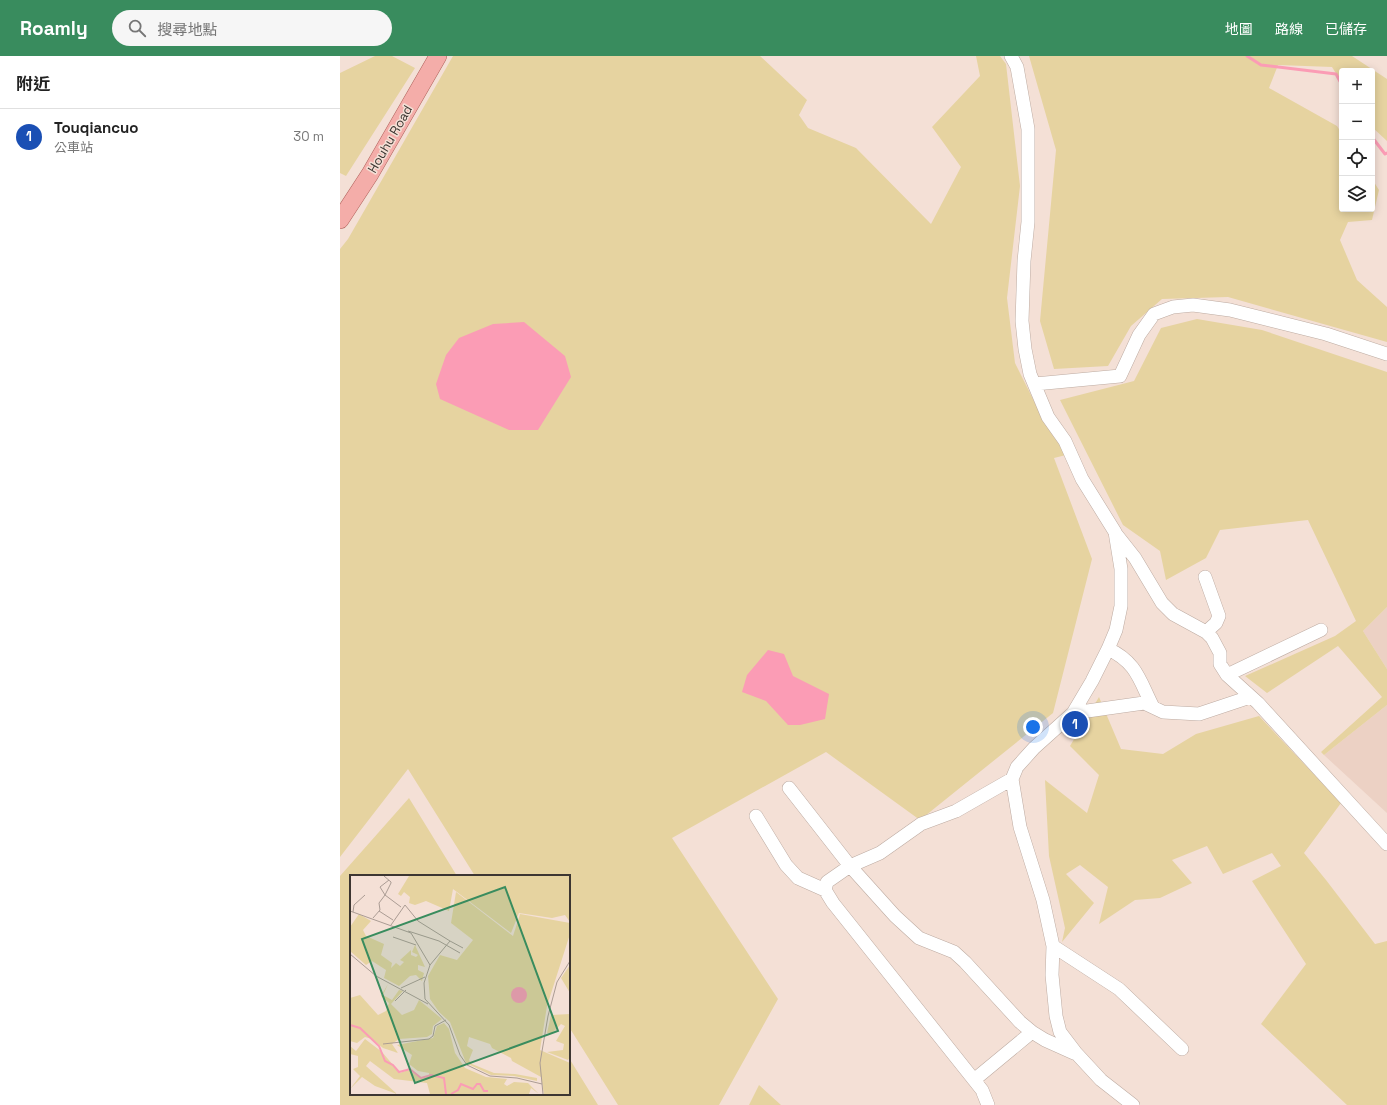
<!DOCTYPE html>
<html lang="zh-TW">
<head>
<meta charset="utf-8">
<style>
  body { margin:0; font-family:"Space Grotesk","Noto Sans TC",sans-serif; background:#f6f6f6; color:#222 }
  .controls { position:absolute; right:12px; top:12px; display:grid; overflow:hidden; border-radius:4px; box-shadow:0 2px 10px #0003 }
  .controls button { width:36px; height:36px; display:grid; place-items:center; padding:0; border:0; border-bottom:1px solid #e0e0e0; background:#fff; color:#222; font:20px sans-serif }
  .you { position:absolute; left:693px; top:671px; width:14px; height:14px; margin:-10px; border:3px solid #fff; border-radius:50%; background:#1a73e8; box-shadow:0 0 0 6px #1a73e833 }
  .badge { display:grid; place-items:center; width:26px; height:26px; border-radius:50%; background:#398c5e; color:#fff; font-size:13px; font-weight:700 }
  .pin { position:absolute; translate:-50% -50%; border:2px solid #fff; box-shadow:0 1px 4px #0006 }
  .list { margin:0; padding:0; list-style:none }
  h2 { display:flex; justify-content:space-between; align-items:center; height:52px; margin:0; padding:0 16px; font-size:17px }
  h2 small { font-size:13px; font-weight:400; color:#767676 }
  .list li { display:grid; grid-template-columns:26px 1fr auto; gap:12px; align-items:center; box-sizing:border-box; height:56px; padding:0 16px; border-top:1px solid #e0e0e0 }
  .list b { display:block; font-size:15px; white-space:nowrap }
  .list p { margin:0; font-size:13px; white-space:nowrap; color:#767676 }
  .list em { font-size:13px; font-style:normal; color:#767676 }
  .icon { flex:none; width:22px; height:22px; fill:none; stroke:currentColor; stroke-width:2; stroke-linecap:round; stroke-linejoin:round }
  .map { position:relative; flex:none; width:1047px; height:1049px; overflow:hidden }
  header { display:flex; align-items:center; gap:24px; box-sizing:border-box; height:56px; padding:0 20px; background:#398c5e; color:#fff }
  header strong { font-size:19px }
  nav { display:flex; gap:22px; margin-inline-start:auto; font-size:14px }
  .search { width:280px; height:36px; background:#f6f6f6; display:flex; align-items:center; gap:10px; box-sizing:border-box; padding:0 14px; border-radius:22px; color:#767676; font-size:15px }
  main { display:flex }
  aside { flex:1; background:#fff }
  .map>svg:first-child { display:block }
  .built { fill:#ecd1c4 }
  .green { fill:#e6d3a0 }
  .water { fill:#fb9cb5 }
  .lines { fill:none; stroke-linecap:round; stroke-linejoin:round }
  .stream { stroke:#fb9cb5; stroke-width:3 }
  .minor-casing { stroke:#bdaba2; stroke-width:14 }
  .major-casing { stroke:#af605a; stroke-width:18 }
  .minor { stroke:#fff; stroke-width:13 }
  .major { stroke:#f4ada9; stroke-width:17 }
  .labels { text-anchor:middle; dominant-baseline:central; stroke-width:3; stroke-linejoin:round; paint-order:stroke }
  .street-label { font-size:13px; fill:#3d3632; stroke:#f4e0d6 }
  .inset-river { fill:none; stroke:#fb9cb5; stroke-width:2 }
  .inset-road { fill:none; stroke:#ab9c94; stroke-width:1 }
  .view { fill:#398c5e; fill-opacity:0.15; stroke:#398c5e; stroke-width:2 }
  .inset-edge { fill:none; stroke:#3d3632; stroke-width:2 }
</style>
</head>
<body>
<header>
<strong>Roamly</strong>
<div class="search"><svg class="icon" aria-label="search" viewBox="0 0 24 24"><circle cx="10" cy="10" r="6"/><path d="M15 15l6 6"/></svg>搜尋地點</div>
<nav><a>地圖</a><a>路線</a><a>已儲存</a></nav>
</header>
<main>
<aside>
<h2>附近<small></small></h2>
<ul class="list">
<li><span class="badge" style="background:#1a4fb4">1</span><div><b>Touqiancuo</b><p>公車站</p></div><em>30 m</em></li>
</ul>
</aside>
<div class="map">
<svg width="1047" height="1049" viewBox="0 0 1047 1049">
  <rect width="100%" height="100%" fill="#f4e0d6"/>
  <path class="built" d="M1047 551V613L1023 575Z
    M1047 649V757L984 699Z"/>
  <path class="green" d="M35 0H52L75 12 6 120 0 117V17Z
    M113 0H420L467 44 459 59 468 72 516 92 591 168 621 111 592 71 640 20 636 0H660L666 8 680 130 667 242 675 307 697 351 726 399 714 402 752 503 713 657 580 764 486 696 332 782 438 943 379 1049H278L229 971V820H135L68 713 0 801V193L8 183Z
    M689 0H1012L1047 23V85L1032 71V15H1002V27L992 11 938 9 929 32 997 70 1002 78V153H1032V123L1039 134 1032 164 1008 166 1000 184 1017 224 1047 251V286L888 241 822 243 791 270 768 310 714 313 700 265 716 94Z
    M857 263 922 274 1047 316V551L1023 575 1047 613V649L984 699 981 696 1042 641 998 590 927 637 905 620 995 580 1016 565 968 464 880 474 866 502 826 524 820 495 783 469 720 344 794 325 821 272Z
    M759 641 781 693 823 698 856 678 919 660 1001 747 964 797 986 824 1035 888 1047 885V1049H1007L921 968 966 908 912 825 941 810 932 797 883 818 867 790 832 804 852 827 820 842 795 844 759 868 768 831 740 809 726 818 754 847 722 886 725 872 709 800 705 724 747 757 759 719 730 690Z
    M69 742 117 820H11V1038H229V1002L258 1049H0V820Z
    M419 1029 441 1049H409Z"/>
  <path class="water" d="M184 266 225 300 231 321 198 374H169L100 343 96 328 106 299 119 282 153 268Z
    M428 594 444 598 453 620 489 638 485 663 460 669H448L426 645 402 636 407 619Z"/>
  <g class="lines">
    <path class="stream" d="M907 0 921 9 996 18 1002 29
      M1032 81 1045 98 1047 97"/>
    <g class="minor-casing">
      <path id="minor" d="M671 0 677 11 688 73V166L684 205 682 265 685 293 690 318 708 361 725 385 742 423 775 476 781 513V550L776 574 768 593 752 625 733 657 694 692 677 711 672 723 680 771 703 844 713 890 712 919 716 960 720 976 736 997 761 1024 793 1049
        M695 328 780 320 799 279 814 258 833 251 853 249 890 254 986 278 1047 298
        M776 478 795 502 822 547 833 558 866 576 872 582 880 597V608L887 619 918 647 1047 788
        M865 521 879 560 876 567 866 576
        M768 593C797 606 800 626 813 651
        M887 619 981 574
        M733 657 804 647 823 656 859 658 910 641
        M449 732 510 810 555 860 579 882 614 896 625 906 680 966 692 976 705 984 734 997
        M416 760 446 809 458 822 485 834
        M713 890 779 933 842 993
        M634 1024 692 976
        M648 1049 642 1034 493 847 485 834 487 826 510 810 540 797 581 768 616 755 672 723"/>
    </g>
    <g class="major-casing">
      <path id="major" d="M0 164 30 118 98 0"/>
    </g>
    <use href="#minor" class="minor"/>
    <use href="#major" class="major"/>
  </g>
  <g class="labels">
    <g class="street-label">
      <text transform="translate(50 83) rotate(-60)">Houhu Road</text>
    </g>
  </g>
  <g transform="translate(10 819)">
    <rect width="220" height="220" fill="#f4e0d6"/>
    <path d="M59 1H220V47L215 40 202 43 169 38 161 58 103 14 99 36 76 26 65 30 59 28 60 22 54 17 51 21 48 19ZM106 17 163 61 170 39 220 48V59L197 131 190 175 220 188V219H194L191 202 162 186 161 183 142 173 140 169 119 162 117 171 123 175 119 185 122 189 144 198 165 199 187 203V206L164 201 141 200 116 188 100 147 89 137 80 124 78 101 90 80 107 85 123 65 101 48ZM9 39 21 46 13 55 16 61 34 69 31 80 42 88 41 93 46 88 50 91 54 87 50 85 61 75V80L66 82 68 80 62 77 65 70 75 92 68 90V95L74 98 72 106 66 100 60 101 49 111 34 103 36 95 22 86 16 90 0 76V52ZM220 90V118L211 103ZM38 109 33 120 42 125 49 115 53 116 41 129 52 140 64 135 69 125 92 144 83 151 82 159 77 162 49 164 42 169 48 178 33 173 22 164 15 162 7 168 0 166V123L10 120 28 140 36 136 39 128 31 121ZM220 139V182L218 185 197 177 213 175 214 169 206 166 215 151 211 149 202 158H197L201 140ZM94 148 99 154 105 178 115 193 136 202 157 204 154 209 157 211 164 207 178 208 189 219 181 213 179 219H80L77 208 44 204 20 186 16 191 47 219 25 211 12 202 0 214 10 201 3 194 8 192V181L0 179V171L6 176 15 164 32 177 50 198 58 195 72 203 79 201V198L68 196 59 189 62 180 47 170 83 163 87 151Z" fill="#e6d3a0"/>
    <path d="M161 120a8 8 0 1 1 16 0a8 8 0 1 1-16 0Z" fill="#fb9cb5"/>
    <path class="inset-river" d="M0 150 10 153 29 171 35 186 43 190 49 197 60 194 71 203 81 200 94 203 96 219M101 219 108 215 111 209 123 214 127 209H130L134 216H138"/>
    <path class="inset-road" d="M34 1 41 7V8L35 20 30 12 39 5M0 36 61 58 80 90 74 108 75 124 99 150 110 180 117 190 140 201 167 203 192 209M29 36 43 45M3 37 4 30 15 20M23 43 30 35 29 28 35 20 51 32M41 50 55 30 68 46 100 66 80 90M58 56 89 66 110 78M43 62 66 70M100 66 113 73M0 79 26 101 78 129M51 113 75 102M45 126 56 115M33 169 79 164 83 161 85 151 96 145M193 219 190 188 198 141 207 107 220 86"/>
    <path class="view" d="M155 12 208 156 65 208 12 64Z"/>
    <rect width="220" height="220" class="inset-edge"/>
  </g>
</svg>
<div class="controls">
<button>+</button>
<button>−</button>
<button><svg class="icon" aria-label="locate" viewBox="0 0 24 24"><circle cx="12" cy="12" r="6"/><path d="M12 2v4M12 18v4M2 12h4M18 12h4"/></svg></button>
<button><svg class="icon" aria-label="layers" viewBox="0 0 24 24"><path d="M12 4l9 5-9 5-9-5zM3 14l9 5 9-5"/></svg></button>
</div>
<div class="you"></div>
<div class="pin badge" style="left:735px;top:668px;background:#1a4fb4">1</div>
</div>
</main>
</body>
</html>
